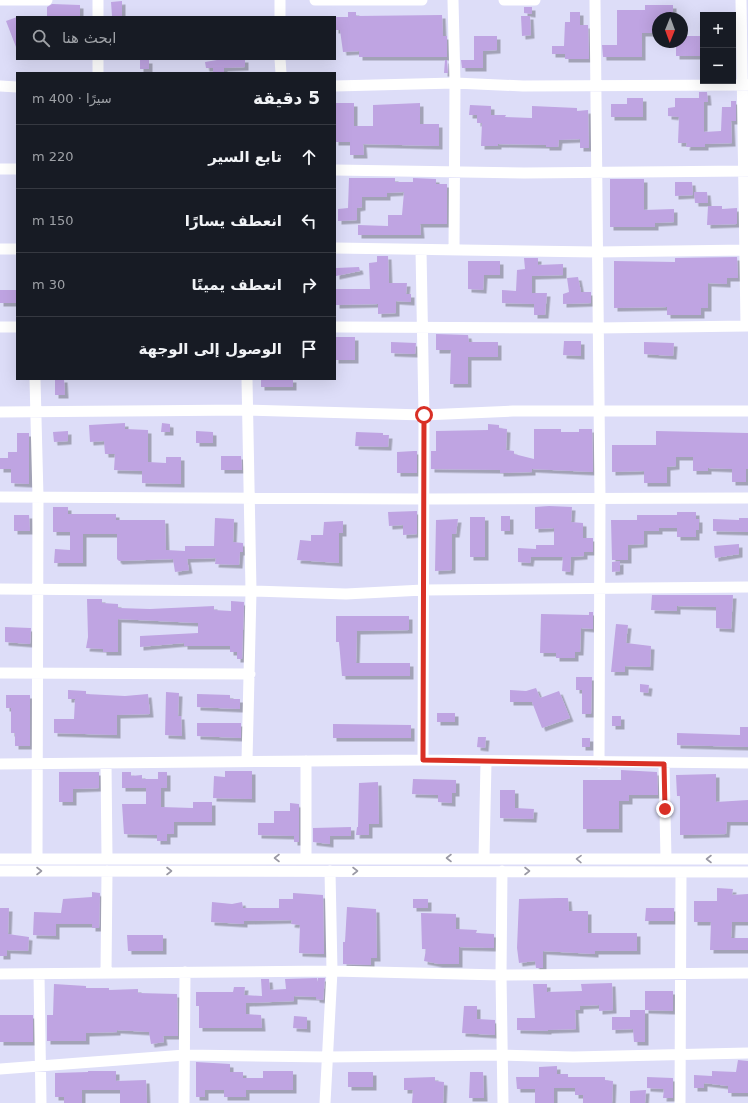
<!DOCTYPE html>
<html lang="ar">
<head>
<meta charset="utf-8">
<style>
  body { margin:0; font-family:"DejaVu Sans",Vazirmatn,sans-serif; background:#20242c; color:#f1f3f6; direction:rtl }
  .controls { position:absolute; right:12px; top:12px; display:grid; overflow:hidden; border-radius:0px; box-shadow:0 4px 16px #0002 }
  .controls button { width:36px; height:36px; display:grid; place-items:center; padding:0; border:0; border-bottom:1px solid #363941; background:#171b24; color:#f1f3f6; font:20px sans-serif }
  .compass { position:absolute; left:652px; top:12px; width:36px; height:36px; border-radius:50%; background:#171b24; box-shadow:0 4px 16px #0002; rotate:181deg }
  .stop { position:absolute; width:12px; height:12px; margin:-9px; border:3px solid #d93025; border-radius:50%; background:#fff }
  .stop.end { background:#d93025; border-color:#fff; box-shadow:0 1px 4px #0008 }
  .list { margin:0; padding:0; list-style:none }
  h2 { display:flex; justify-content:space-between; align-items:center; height:52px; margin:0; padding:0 16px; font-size:17px }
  h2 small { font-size:13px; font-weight:400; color:#9ea1a6 }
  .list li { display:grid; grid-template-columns:26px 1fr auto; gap:12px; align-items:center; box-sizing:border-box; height:64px; padding:0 16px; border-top:1px solid #363941 }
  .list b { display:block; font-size:15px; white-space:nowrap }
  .list em { font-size:13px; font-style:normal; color:#9ea1a6 }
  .icon { flex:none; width:22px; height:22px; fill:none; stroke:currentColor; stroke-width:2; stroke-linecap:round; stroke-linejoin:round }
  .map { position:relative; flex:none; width:748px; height:1103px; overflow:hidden; direction:ltr }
  .search { position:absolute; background:#171b24; box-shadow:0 4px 16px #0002; left:16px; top:16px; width:320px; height:44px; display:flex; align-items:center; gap:10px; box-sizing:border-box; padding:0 14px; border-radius:0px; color:#9ea1a6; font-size:15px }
  .panel { position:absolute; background:#171b24; box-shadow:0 4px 16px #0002; left:16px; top:72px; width:320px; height:308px; border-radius:0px; direction:rtl }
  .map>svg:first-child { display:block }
  .building { fill:#bfa4e2; filter:url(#shadow) }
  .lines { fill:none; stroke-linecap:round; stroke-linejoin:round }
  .minor { stroke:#fff; stroke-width:11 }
  .oneway { stroke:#9a99a4 }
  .route { stroke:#d93025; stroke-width:5 }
</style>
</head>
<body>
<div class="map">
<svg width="748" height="1103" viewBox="0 0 748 1103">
  <defs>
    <filter id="shadow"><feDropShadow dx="3.5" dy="3.5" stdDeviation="0" flood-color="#0004"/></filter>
  </defs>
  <rect width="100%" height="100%" fill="#ddddf8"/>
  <path class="building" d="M122 1V16H112L111 2Z
    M52 4 80 5V17H47V7Z
    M645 5H673V18H658V33H642V57H603L602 45H617V10H645Z
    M524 7H532V14L524 13Z
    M348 12H356V16L442 15 443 36H447V57H359V51L343 52 340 30H335V17H348Z
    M570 12H580V25H588L589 59H565V54H552V46H564L565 22H570Z
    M521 16H530L531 35 522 36Z
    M17 17V47H16L6 21Z
    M474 36H497V50L483 51V68H462L461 60H474Z
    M682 36H703V56H676V43H682Z
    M223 59H245V67L224 68V73H213V68H206L205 62Z
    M140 60H149V69H140Z
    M445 60H447L448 73H444Z
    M699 92H707L708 102H704V132L721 131 722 107H731V101H736V121H731L732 143 705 144V147H686L687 143H678L679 117 668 116V108L675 107V98H699Z
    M627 98H643V117H611V104H627Z
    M335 103H354V126H373V105L420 103V124H439V146L363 144 364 155H350V142H335Z
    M470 105 491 106V115H506L505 117 532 118V106L577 108V111L588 110 589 148H580V139L559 140 558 147H546V145L498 144V146H481L482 123H477V115H469Z
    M349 178H395V182H413V178L436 179V184H447V224H420L421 235H358V225L388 226V215H402L404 192 387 193V197H362V207L357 208V220L338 221V209L348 208Z
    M610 179H644V210L674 209V222L655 223V227H610Z
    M675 182H692L693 195 675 196Z
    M694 192H707L708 203H695Z
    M708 206H722V209L737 208V224L707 225Z
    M377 256H388L389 283H407L406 294H411V302L396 301V313L378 314V304L336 305V289H370L369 263 377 262Z
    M737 257 738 278H727V284L708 283V308H701V315H667V307L614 308V261L675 262V258Z
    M524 258H538V265L563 264V275L532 276V293H547L545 315H534V304L502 303V290L516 291 517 270 525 269Z
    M468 261H500V275H484L483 290 468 289Z
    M359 267 360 271 336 276V268Z
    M578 277 581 292H591V303L563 304V294L569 292 567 278Z
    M0 290H17V303H0Z
    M436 334 468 335 469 342H498V357H468V384H450L451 350H436Z
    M335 337H355V360H335Z
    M564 341H581V356L563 355Z
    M391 342 416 343 415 354 391 353Z
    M644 342 674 343 673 356 644 354Z
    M55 379H64L65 395H55Z
    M261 379H293V387H261Z
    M125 423V429L148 430V462L166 463V457H181V484L142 483V471L114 470 115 454H105L104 441 90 442 89 425Z
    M162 423 170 424V432H161Z
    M488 424 499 425V428L507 429 506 450 514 451V454L534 459V429H561V432H579V429H592L593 472 532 469V472L500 473V470L431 469V451H436V431L488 430Z
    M68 431V441L54 442 53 432Z
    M196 431 213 432V443H196Z
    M656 431 748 433V469H746V482H732V469L708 468V471H693V457H676V466L667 467V483H644V471L612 472V445H656Z
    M356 432 383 433V435H389L388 447 355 446Z
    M17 433H29V484L11 483V469H0V458H8V452H17Z
    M414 451H417V473H397V452Z
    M221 456H241L242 470H221Z
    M549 506 572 507 571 522 583 523V538H593V552H584V556L571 557 570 572 562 571 563 557H531L530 563 518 562V548L536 549V545H554V528L535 529V507Z
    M53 507H68V514H116V520H165L166 550 185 551V546H214L215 518 234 519 233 542 243 543V552H240L239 565 215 564 216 558 187 559 189 570 175 572 173 559 119 561 117 559V534H83V563H54L55 549 70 550V532H53Z
    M417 511V534L403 535V525L389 526 388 512Z
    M677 512H696V519H699V530H696V537H677V528H659V531H644V544L628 545V560H612L611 520H637V515H677Z
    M14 515H29L30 531H14Z
    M501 516H510V531H501Z
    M470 517H485V557H470Z
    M739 518H748V532L713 531V519L739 520Z
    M458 519 456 534H452V570L435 571 436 520Z
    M343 521V533H339V563L297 560 300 540 311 541V535H323L324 522Z
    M739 544V554L715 558 714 546Z
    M620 561V571L612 572V562Z
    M652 595H733L731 629 716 628V607L677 606V611L651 610Z
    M87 599H102V603L118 604V608L150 609 214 606V610L231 611V601L244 602 242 659H237V652H230V646H184V643L140 647V636L198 633V623L118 619V652H103V649L86 648 88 637Z
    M589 612H593V629L581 628 580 652H575V658H556V653H540L541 614 589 615Z
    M336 616H409V630L357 631 356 663H410V676H342L339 642H336Z
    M616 624 628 625 626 643 651 646 650 667 625 666V672H611Z
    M5 627 31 628 30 644 5 642Z
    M576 677H592L591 714H582V690H576Z
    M640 684 649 685 648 693 640 692Z
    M536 688 540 698 559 691 570 718 542 728 532 702H510V690L526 691Z
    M68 690 86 691V694L125 696 148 694 150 714 117 715V735L54 733V719H74L75 699H68Z
    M166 692 179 693 178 716H181L182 736 165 735Z
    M197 694 230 695V699H240V709L197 707Z
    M6 695H30V746H15V733H11V708H6Z
    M437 713H455V722H437Z
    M612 716H621V726H612Z
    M197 723H241V738L197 736Z
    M333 724 411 725V738H333Z
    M740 727H748V747L677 745V733L740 735Z
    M478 737H486L485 748 477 747Z
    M582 738H590V747H582Z
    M621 770 657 772 658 795H629V801H619V829H583V780H621Z
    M225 771H252V799L213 798 214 776 225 777Z
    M59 772H99V788L73 789V802H59Z
    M122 772H131V776L142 775V779H158V772H167V788H161V807L193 808V802H212V822H174V834H167V841H157V835L124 834 122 804H146V788H122Z
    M716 774V802L748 800V822H727L726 834 680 835V796H677L676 775Z
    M413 779 456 780V793H452V803L438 802V795L412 794Z
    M378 782 379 824H369V835H356L357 827H358L359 783Z
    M500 790H515V808L534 809 533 819 500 818Z
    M290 803 299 804V842H294V836L258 835V823H274V811H290Z
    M351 827V836H330V844L313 842V828Z
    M717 888 733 889 732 895 748 894V922H732L731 938H748V950H710L711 922H694V901H717Z
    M92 892 100 893 99 928H92V924H56V936L33 935 34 912 61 913 63 899 92 897Z
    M293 893 323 895 324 954 299 953 300 925 291 924 292 920 244 921V924L211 922 212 902 232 904 242 902 243 908H279V899H293Z
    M558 898H568L569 911H588V933H637V951H595V954L543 951V968H536L535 961 519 963 517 948 519 899Z
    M413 899H428V908H413Z
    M347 907 376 909 377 958H371V965L343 964V942H345Z
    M0 908H9L8 934 29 937 28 951 7 950V956H0Z
    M646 908H674V921H645Z
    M421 913 456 914V929L477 930 476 933 494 934V948L459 947V964H439L424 961 426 949H422Z
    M127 935H163V951H128Z
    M317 978V982L318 978H325L323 1000 316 999V997L294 996V1001L246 1003V1014L261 1015 262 1028H199V1006H196V992H233L234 987H245L244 995 262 996 261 979H269L270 990 286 989 285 979Z
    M612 983 613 1010 599 1011V1005L580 1006V1010H575L576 1029 548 1030V1031L517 1030V1018H535L533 984H547V992L582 991 581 984Z
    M54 984 86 986V988H109V990L138 989V993L177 994 178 1036H163L164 1042 151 1044 149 1032 117 1030V1032L86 1033V1041H47V1015H53Z
    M645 991H673V1011L645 1010Z
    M464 1006H477V1019L495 1020V1035L462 1033Z
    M630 1010H645V1042H634L633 1029 612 1030V1017H630Z
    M0 1015H33V1042H0Z
    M294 1016 307 1017V1029L293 1028Z
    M738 1060 748 1061V1093H728V1086L704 1083V1088H694V1075L712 1076V1071L736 1072Z
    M196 1062 230 1064V1072H243V1078H263V1071H293V1090H246V1097H224V1090H205V1097H196Z
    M557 1066V1074H568V1077H605V1080L613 1081 612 1103H583V1095H575V1088H554V1103H535V1089H517L516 1077H539V1067Z
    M88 1071H116V1081L146 1080 147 1103H120V1090H82V1103H64V1097H55V1073L88 1072Z
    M348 1072H373V1087H348Z
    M470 1072H483L484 1098H469Z
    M435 1077V1081L444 1082 443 1103H412L413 1090H404V1078Z
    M647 1077 673 1078V1098H663L664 1089 647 1088Z
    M646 1090 645 1103H630V1091Z"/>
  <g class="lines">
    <path class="minor" d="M0 0H47
      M280 0V17
      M315 0H422
      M453 0 455 83 454 250
      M504 0H535
      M595 0 600 498 599 763
      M741 0 746 326
      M98 17V0
      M280 59 281 73
      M98 73V59
      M0 86 17 87
      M335 86 455 83 523 86 748 85
      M0 169H17
      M335 170 524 173 748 171
      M335 248 597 252 748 250
      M0 249H17
      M421 250 424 415 423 760
      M0 327H17
      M335 327 598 328 748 326
      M35 379 38 497 37 859
      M247 379 251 591 247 761
      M0 412 248 410 424 415 513 411H748
      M0 497 424 499 748 498
      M0 589 251 591 346 594 423 590 748 587
      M0 673 250 674
      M106 763 107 858
      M0 764 423 760 748 763
      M664 764 666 859
      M306 858V761
      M484 858 486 762
      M0 859H748
      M0 871 748 872
      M502 871 501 975 503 1103
      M106 973 107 871
      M0 974 332 971 501 975 748 973
      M39 974 41 1103
      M0 1069 185 1055 328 1057 503 1055 573 1057 748 1053
      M184 1103 185 972
      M325 1103 332 971 330 871
      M680 1103 681 872"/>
  </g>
  <defs><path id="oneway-chevron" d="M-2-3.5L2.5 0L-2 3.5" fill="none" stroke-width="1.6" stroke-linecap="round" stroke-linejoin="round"/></defs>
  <g class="oneway">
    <use href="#oneway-chevron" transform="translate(277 858) rotate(180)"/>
    <use href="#oneway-chevron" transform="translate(449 858) rotate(-180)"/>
    <use href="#oneway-chevron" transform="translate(579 859) rotate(-179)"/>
    <use href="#oneway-chevron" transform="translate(709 859) rotate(180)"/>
    <use href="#oneway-chevron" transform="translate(39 871)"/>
    <use href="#oneway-chevron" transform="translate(169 871)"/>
    <use href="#oneway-chevron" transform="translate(355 871)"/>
    <use href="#oneway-chevron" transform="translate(527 871)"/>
  </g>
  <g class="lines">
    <path class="route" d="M424 415 423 760 664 764 665 809"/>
  </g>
</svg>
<div class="controls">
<button>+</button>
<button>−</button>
</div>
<svg class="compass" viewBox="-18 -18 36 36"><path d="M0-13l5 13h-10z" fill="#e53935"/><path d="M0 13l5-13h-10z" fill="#9ea1a6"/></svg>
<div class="stop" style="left:424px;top:415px"></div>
<div class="stop end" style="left:665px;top:809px"></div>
<div class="search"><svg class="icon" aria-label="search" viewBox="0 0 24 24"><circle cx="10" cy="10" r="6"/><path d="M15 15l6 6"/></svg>ابحث هنا</div>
<section class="panel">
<h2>5 دقيقة<small>سيرًا · 400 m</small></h2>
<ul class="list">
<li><svg class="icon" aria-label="ahead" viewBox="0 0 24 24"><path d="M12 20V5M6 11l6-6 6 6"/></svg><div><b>تابع السير</b></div><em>220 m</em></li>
<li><svg class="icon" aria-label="left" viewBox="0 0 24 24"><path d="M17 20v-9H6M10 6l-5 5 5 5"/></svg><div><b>انعطف يسارًا</b></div><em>150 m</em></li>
<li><svg class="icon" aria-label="right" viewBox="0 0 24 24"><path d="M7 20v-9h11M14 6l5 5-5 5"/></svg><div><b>انعطف يمينًا</b></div><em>30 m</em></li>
<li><svg class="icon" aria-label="arrive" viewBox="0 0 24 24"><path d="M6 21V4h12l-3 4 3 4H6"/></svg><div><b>الوصول إلى الوجهة</b></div></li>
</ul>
</section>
</div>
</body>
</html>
